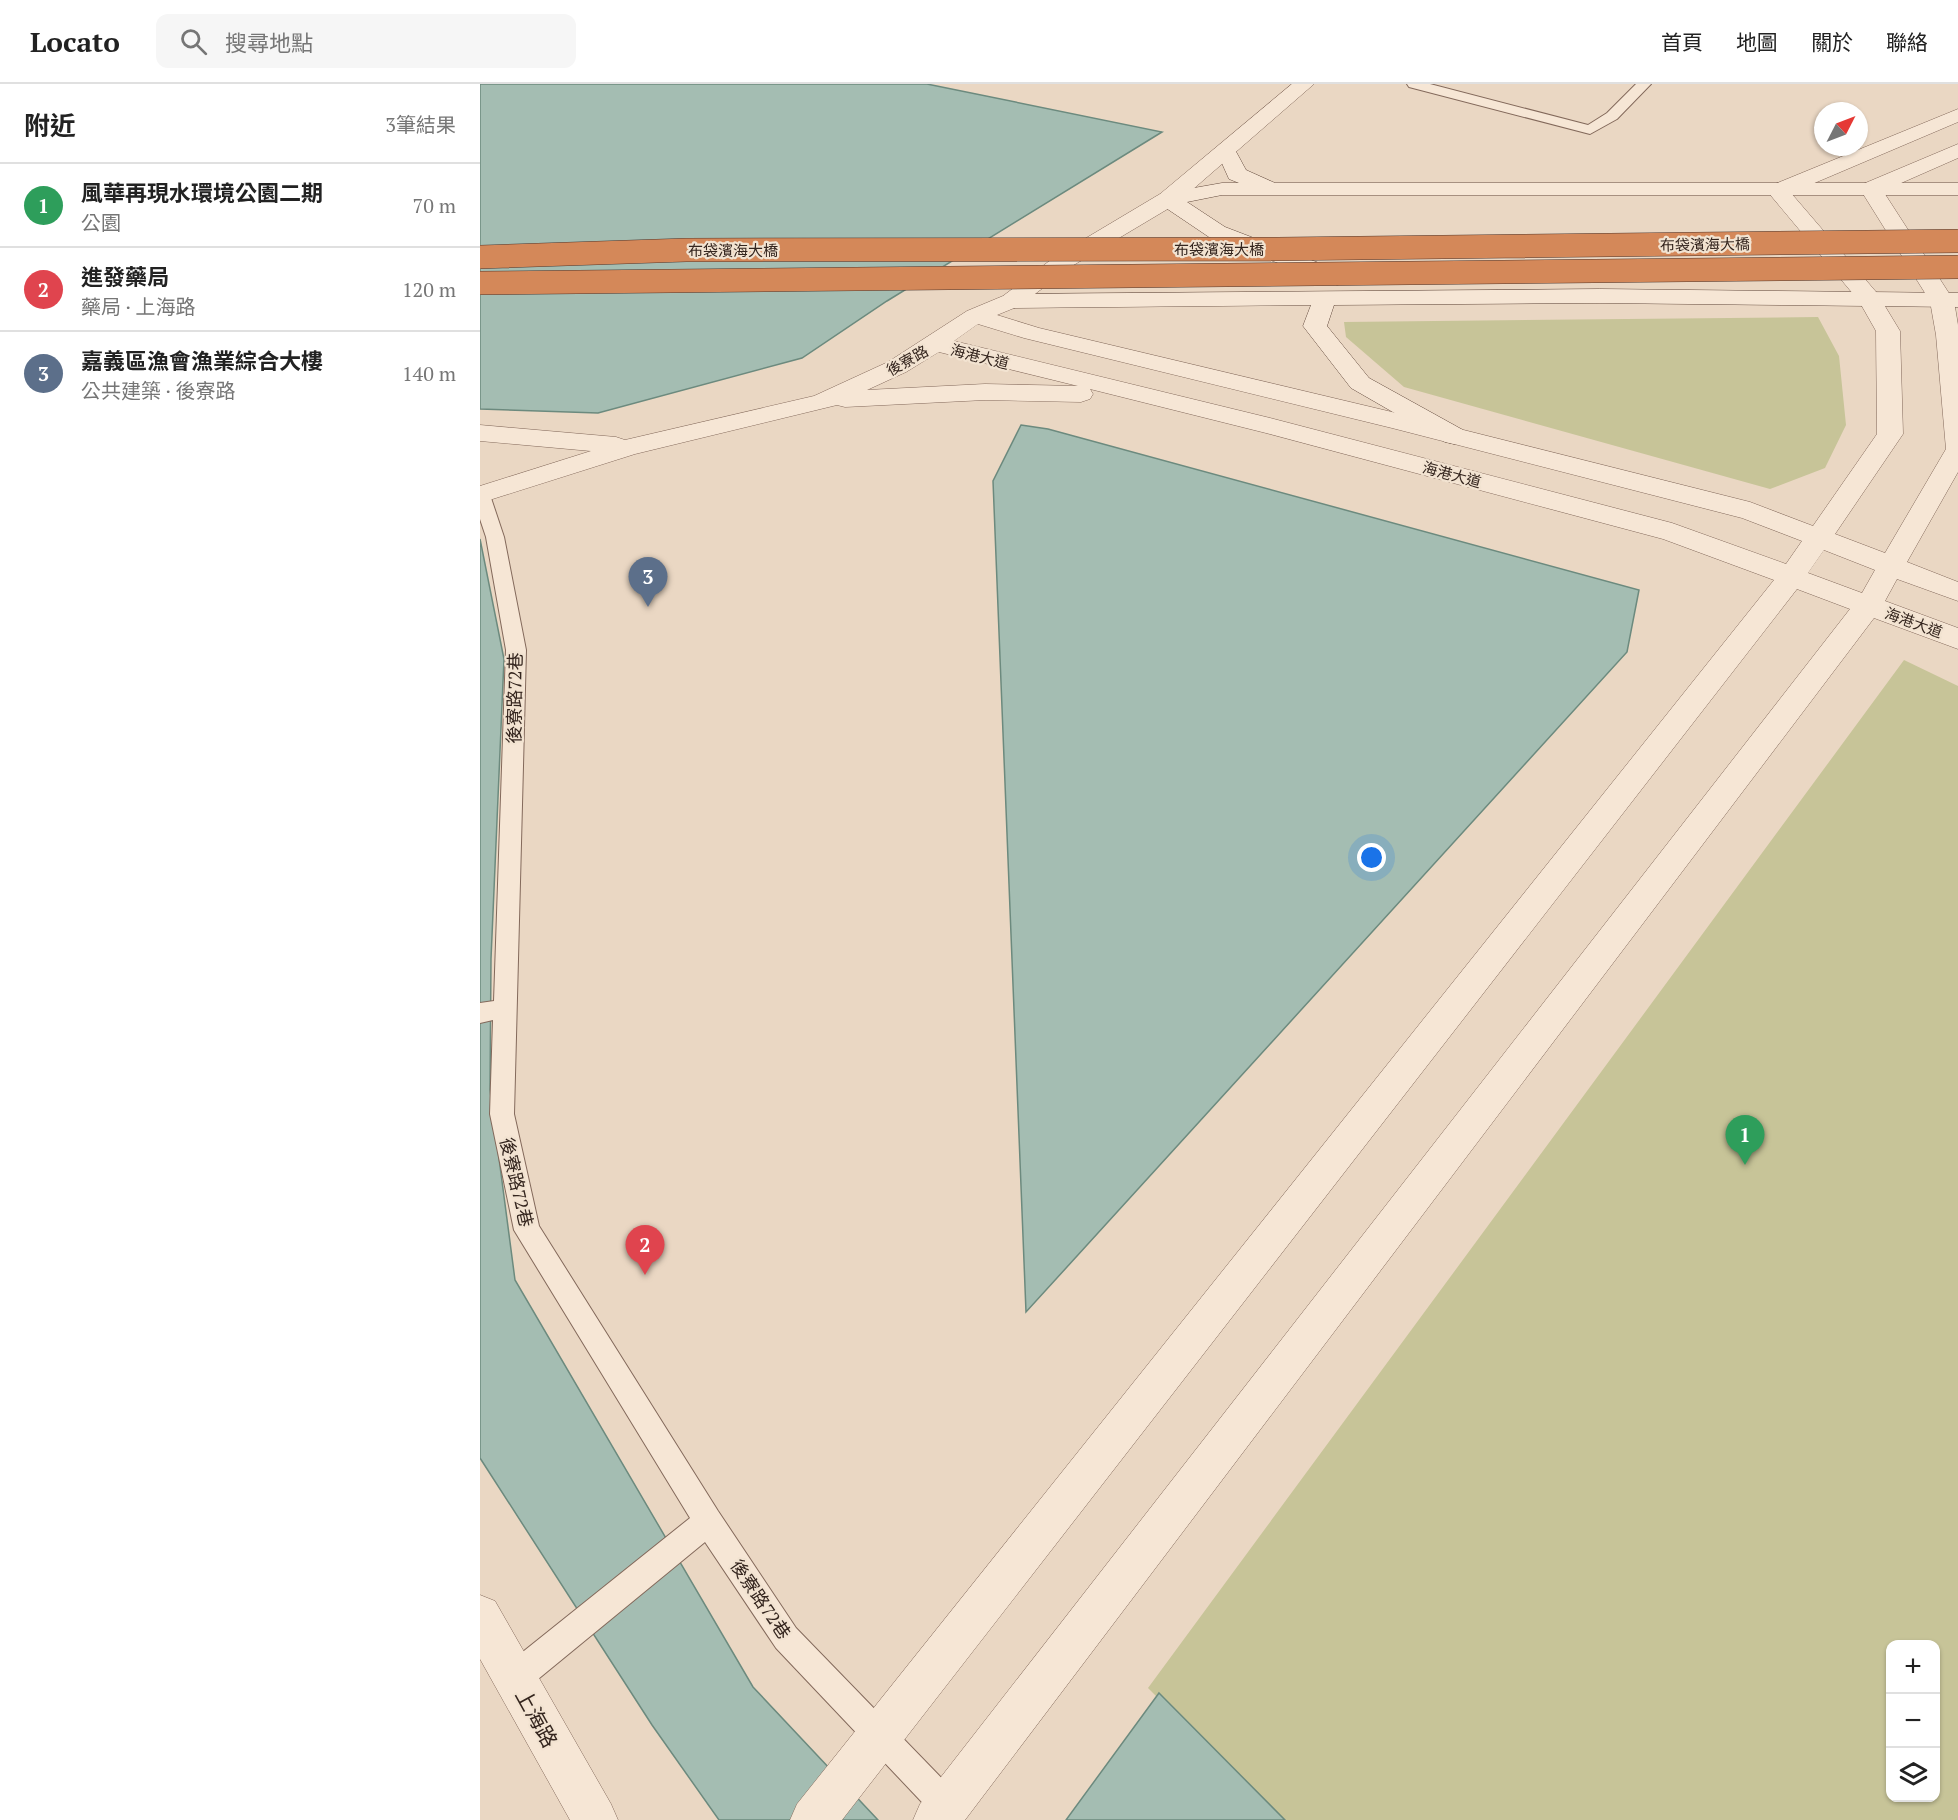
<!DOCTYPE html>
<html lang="zh-TW">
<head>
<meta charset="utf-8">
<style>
  body { margin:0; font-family:"PT Serif","Noto Sans TC",serif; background:#f6f6f6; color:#222 }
  .controls { position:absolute; right:18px; bottom:18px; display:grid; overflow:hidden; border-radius:12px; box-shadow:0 2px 4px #0004 }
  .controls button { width:54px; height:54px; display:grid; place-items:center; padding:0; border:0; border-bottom:2px solid #e0e0e0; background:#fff; color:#222; font:30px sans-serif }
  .compass { position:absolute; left:1334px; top:18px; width:54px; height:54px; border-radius:50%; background:#fff; box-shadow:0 2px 4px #0004; rotate:48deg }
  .you { position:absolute; left:892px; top:774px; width:21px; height:21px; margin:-15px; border:4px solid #fff; border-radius:50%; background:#1a73e8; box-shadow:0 0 0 9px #1a73e833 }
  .badge { display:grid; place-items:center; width:39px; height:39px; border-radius:50%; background:#8d3041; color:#fff; font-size:20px; font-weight:700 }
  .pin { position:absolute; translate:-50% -50px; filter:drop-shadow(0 2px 3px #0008) }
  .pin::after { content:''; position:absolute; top:32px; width:21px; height:18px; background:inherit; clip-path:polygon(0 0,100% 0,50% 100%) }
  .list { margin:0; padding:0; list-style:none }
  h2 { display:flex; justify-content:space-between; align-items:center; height:78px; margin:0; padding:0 24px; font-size:26px }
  h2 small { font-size:20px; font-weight:400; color:#767676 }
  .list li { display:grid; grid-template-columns:39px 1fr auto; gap:18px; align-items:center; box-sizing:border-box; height:84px; padding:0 24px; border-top:2px solid #e0e0e0 }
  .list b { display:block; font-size:22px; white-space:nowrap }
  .list p { margin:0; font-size:20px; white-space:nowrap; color:#767676 }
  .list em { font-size:20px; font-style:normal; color:#767676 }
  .icon { flex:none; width:33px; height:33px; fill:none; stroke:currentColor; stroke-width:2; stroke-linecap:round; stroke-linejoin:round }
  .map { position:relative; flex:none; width:1478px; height:1736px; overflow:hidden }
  header { display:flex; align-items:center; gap:36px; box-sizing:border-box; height:84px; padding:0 30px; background:#fff; border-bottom:2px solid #e0e0e0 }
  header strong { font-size:28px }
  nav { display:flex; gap:33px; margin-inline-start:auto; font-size:21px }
  .search { width:420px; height:54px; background:#f6f6f6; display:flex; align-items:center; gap:15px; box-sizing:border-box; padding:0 21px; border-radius:12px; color:#767676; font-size:22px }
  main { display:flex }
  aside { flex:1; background:#fff }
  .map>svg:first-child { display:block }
  .green { fill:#c7c498; fill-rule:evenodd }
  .water { fill:#a4bdb2; stroke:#6c8a7e; stroke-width:1.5 }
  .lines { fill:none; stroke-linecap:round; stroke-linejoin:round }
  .lane-casing { stroke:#83695b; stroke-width:2 }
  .street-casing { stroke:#83695b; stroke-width:1 }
  .secondary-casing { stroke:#644b3e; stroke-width:1 }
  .lane { fill:#f6e6d5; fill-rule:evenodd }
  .street { fill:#f6e6d5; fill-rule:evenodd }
  .secondary { fill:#f6e6d5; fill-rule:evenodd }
  .highway-bridge-casing { stroke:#51392f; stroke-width:24; stroke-linecap:butt }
  .highway-bridge { stroke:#d48859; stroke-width:23 }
  .labels { text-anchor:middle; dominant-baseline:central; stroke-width:4.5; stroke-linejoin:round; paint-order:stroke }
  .far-street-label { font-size:15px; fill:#34251e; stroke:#f2e3d1 }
  .street-label { font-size:18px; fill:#34251e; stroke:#f2e3d1 }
  .near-street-label { font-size:21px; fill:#34251e; stroke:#f2e3d1 }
</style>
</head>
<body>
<header>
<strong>Locato</strong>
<div class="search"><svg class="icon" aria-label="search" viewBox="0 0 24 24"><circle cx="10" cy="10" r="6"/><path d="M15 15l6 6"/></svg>搜尋地點</div>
<nav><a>首頁</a><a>地圖</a><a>關於</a><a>聯絡</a></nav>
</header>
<main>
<aside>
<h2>附近<small>3筆結果</small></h2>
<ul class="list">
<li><span class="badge" style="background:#2e9e5b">1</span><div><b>風華再現水環境公園二期</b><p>公園</p></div><em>70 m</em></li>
<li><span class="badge" style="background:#e0444e">2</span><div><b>進發藥局</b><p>藥局 · 上海路</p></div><em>120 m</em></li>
<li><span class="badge" style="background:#5c6f8a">3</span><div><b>嘉義區漁會漁業綜合大樓</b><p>公共建築 · 後寮路</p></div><em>140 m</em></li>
</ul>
</aside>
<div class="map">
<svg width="1478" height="1736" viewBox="0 0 1478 1736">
  <rect width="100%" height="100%" fill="#ead7c3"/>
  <path class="green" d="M1338 233 1359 272 1366 341 1345 384 1290 405 924 303 866 253 864 238Z
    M1424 576 1478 602V1736H800L668 1604ZM1410 1560H1456V1714H1410Z"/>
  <path class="water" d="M0 0H447L682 48 407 217 322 274 118 329 0 325Z
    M541 341 568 345 1159 506 1147 568 546 1228 513 397Z
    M0 455 24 575 11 875 10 1006 35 1196 273 1603 398 1736H239L172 1641 0 1374Z
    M679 1609 805 1736H586Z"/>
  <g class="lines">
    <g class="lane-casing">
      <path id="lane" d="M927 0H950L1108 41 1127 29 1156 0H1171L1137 35 1110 50 929 3Z
        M0 405 7 407 10 411 24 453 46 566 34 1030 59 1142 238 1427 316 1544 478 1711 483 1722 478 1733 471 1736 456 1733 296 1564 225 1458 46 1605 35 1609 24 1605 20 1594 24 1583 210 1434 34 1146 10 1030 13 936 0 939V919L14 917 26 566 6 453 0 435Z"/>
    </g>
    <g class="street-casing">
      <path id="street" d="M812 0H834L696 120 592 182 539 222 517 231 559 244 912 328 1270 418 1333 442 1397 350 1396 247 1379 217 1287 107 1290 102 1478 25V38L1311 109 1397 209 1420 247 1423 350 1355 450 1405 469 1466 365 1456 251 1450 217 1380 105 1383 100 1478 60V74L1403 107 1474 217 1478 241V388L1427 478 1478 498V517L1417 495 1405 517 1478 544V565L1394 534 485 1736H433L440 1720 1370 525 1317 505 362 1736H310L317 1720 1294 496 1183 455 786 349 610 305 613 310 610 315 601 318 505 316 365 323 357 321 155 370 0 419V402L111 367 0 357V341L136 353 145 356 334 312 408 278 487 227 523 212 576 172 680 110ZM498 240 544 254 912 344 1262 434 1322 457 1306 480 1192 439 790 334 474 257ZM459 268 598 302 505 300 387 306 426 288ZM1344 466 1395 486 1382 509 1328 489Z
        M0 1511 15 1517 131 1720 138 1736H90L0 1575Z"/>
    </g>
    <g class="secondary-casing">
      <path id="secondary" d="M746 60 753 62 766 86 795 99H1478V111H742L707 118 745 143 865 189 868 194 865 199 857 201 729 153 680 120 677 115 680 110 742 99H759L749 95 736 66 739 62Z
        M1120 205 1478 209V223L1120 219 854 221 847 242 889 294 983 346 987 352 983 358 974 360 965 358 871 304 823 242 831 221 531 224 523 222 519 217 523 212 531 210Z"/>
    </g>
    <use href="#lane" class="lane"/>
    <use href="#street" class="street"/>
    <use href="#secondary" class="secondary"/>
    <g class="highway-bridge-casing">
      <path id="highway-bridge" d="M0 173 206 166 797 165 1478 157
        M0 199 1478 183"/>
    </g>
    <use href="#highway-bridge" class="highway-bridge"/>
  </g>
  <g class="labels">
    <g class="far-street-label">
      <text transform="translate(1225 160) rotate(-1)">布袋濱海大橋</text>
      <text x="739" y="165">布袋濱海大橋</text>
      <text x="253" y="166">布袋濱海大橋</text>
      <text transform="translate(500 272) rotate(14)">海港大道</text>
      <text transform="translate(427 276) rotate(-29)">後寮路</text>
      <text transform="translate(972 390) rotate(15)">海港大道</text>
      <text transform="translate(1434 538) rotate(20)">海港大道</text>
    </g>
    <g class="street-label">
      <text transform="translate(34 614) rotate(-89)">後寮路72巷</text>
      <text transform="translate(37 1098) rotate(77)">後寮路72巷</text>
      <text transform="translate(281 1515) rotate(56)">後寮路72巷</text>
    </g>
    <g class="near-street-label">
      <text transform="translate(57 1634) rotate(61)">上海路</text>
    </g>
  </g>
</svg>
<div class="controls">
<button>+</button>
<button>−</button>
<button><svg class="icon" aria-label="layers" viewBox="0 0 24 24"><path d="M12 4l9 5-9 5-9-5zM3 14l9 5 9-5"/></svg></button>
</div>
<svg class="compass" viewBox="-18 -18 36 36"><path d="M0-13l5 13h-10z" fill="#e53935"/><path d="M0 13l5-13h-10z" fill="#767676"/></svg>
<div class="you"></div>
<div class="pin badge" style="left:1265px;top:1081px;background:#2e9e5b">1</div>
<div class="pin badge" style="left:165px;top:1191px;background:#e0444e">2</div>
<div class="pin badge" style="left:168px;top:523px;background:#5c6f8a">3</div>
</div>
</main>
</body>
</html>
